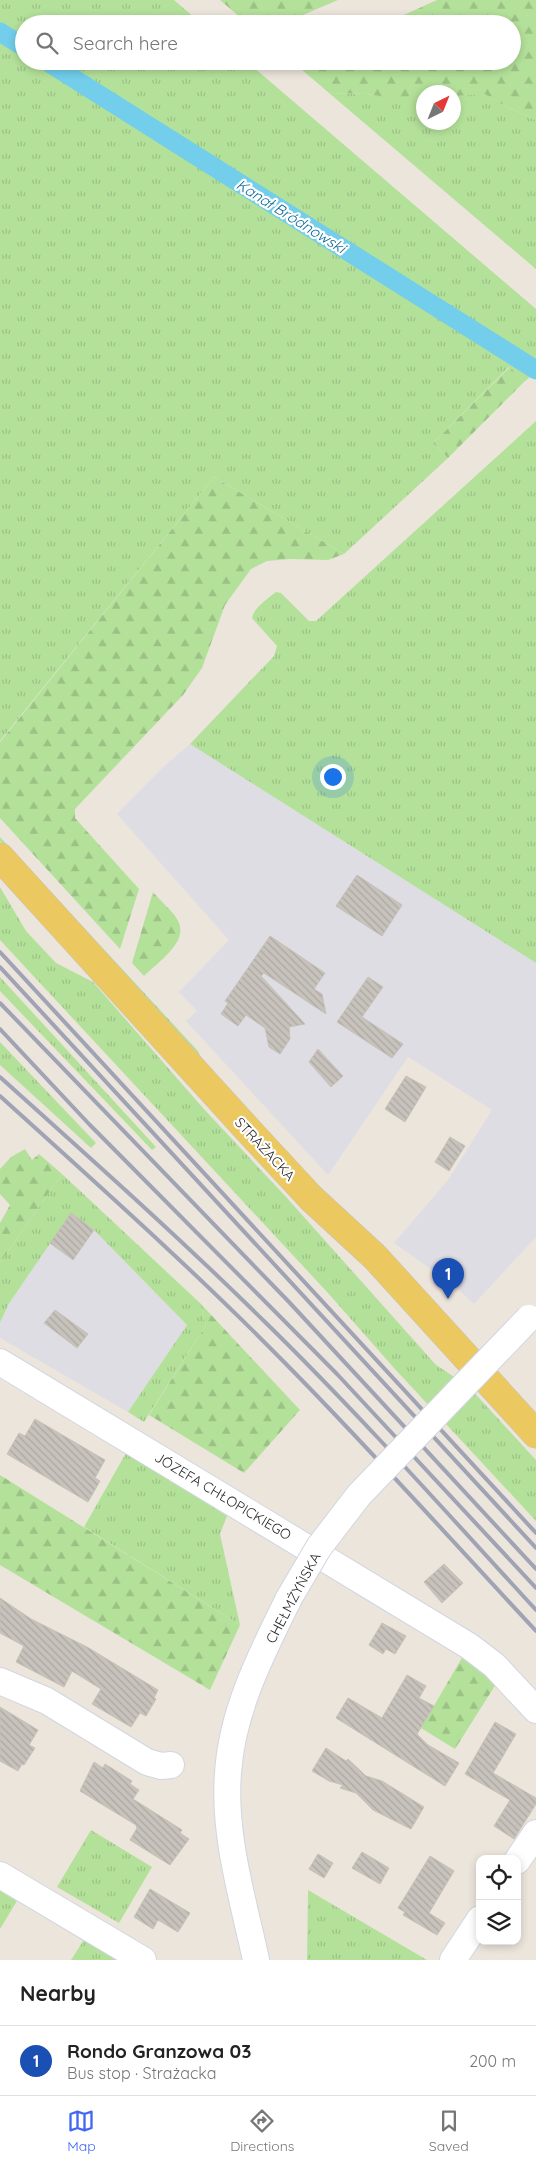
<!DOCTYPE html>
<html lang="en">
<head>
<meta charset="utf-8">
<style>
  body { margin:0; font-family:Quicksand,sans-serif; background:#f6f6f6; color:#222 }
  .controls { position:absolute; right:15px; bottom:15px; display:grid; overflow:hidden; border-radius:10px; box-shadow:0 2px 8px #0003 }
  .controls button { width:45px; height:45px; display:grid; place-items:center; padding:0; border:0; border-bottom:1px solid #e0e0e0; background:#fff; color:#222; font:25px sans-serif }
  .compass { position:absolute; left:416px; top:85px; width:45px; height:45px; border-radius:50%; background:#fff; box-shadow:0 2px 8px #0003; rotate:43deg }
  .you { position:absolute; left:332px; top:776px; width:18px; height:18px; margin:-12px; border:4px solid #fff; border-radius:50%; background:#1a73e8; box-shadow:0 0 0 8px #1a73e833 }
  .badge { display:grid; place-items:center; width:32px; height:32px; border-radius:50%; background:#4167f4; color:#fff; font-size:16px; font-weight:700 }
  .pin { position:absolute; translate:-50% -41px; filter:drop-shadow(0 1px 2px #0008) }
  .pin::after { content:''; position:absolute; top:26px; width:18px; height:15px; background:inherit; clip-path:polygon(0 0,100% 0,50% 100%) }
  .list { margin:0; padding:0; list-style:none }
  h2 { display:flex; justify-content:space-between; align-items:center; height:65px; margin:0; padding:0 20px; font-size:21px }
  h2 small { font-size:16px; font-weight:400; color:#767676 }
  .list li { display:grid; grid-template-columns:32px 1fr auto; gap:15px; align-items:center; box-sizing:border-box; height:70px; padding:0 20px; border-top:1px solid #e0e0e0 }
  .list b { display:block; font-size:19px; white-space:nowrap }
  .list p { margin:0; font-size:16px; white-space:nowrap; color:#767676 }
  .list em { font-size:16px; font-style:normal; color:#767676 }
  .icon { flex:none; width:28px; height:28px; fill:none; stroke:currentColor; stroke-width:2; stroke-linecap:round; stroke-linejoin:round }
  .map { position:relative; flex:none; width:536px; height:1960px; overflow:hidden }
  .search { position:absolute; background:#fff; box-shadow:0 2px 8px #0003; left:15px; right:15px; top:15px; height:55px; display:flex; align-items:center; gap:12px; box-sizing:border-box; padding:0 18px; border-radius:28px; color:#767676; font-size:19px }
  .sheet { height:135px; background:#fff }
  nav { display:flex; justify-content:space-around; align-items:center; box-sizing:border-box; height:70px; border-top:1px solid #e0e0e0; background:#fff; font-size:14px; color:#767676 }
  nav a { display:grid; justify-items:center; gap:2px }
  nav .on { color:#4167f4 }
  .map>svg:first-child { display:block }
  .industrial { fill:#dfdde4 }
  .grass { fill:url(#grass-tufts) }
  .forest { fill:url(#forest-firs) }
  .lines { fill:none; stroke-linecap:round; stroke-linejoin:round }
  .canal { stroke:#72ceeb; stroke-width:19 }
  .building { fill:url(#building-back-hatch); stroke:#c7c1b6 }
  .minor-casing { stroke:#d2d5e2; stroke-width:28 }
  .major-casing { stroke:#c3c3c3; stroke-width:29 }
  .minor { stroke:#fff; stroke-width:26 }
  .major { stroke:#ecc861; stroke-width:28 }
  .rail { stroke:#9fa3b4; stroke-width:4 }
  .minor-bridge-casing { stroke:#d2d5e2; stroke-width:28; stroke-linecap:butt }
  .minor-bridge { stroke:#fff; stroke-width:26 }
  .labels { text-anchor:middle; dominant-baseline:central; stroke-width:4.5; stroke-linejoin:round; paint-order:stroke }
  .street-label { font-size:14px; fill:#2a2a2a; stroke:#fff }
  .water-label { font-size:15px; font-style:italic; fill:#116c97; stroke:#fff }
</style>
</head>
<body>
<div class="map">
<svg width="536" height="1960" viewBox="0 0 536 1960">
  <defs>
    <pattern id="grass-tufts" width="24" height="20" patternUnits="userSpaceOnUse" patternTransform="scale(1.25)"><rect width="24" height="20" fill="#b4e19a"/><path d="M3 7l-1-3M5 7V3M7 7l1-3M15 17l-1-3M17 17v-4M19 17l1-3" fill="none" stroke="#9bc185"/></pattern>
    <pattern id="forest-firs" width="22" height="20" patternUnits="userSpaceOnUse" patternTransform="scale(1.25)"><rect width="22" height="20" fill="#b4e19a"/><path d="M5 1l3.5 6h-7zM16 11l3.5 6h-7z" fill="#9bc185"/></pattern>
    <pattern id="building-back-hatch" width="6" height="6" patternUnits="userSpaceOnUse" patternTransform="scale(1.25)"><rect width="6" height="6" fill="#c7c2bc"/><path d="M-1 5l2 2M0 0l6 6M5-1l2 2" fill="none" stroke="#aba7a2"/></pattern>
  </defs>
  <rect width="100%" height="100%" fill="#ece5dc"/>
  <path class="industrial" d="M190 744 536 963V1237L474 1304 456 1287 394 1243 448 1180 492 1110 408 1057 328 1175 186 1021 197 1011 179 992 229 940 117 814 162 768Z
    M71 1213 94 1230 187 1325 128 1412 0 1338V1323L8 1305Z"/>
  <path class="grass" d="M0 0H174L202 24H24V61H246L536 309V372L524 382 509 367 433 443 448 458 344 554 214 477 0 741Z
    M329 93 367 94 423 101 424 122H454V96L485 93 507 107 536 120V269Z
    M536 421V963L190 744 274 656 277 646 252 618C254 608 268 598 276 592L281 593 309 621H316Z
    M0 837 198 1051 205 1066 0 841Z
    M0 887 26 931 56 963 93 982 203 1108 287 1198 436 1365 468 1386 536 1460V1521L394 1368 328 1293 0 940Z
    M0 977 156 1147 152 1150 0 991Z
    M0 1042 96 1143 91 1148 0 1065Z
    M62 1174 200 1303 206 1325 144 1422 128 1412 187 1325 94 1230 71 1213 8 1305 0 1323V1263Z
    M126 1453 227 1516 220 1534 240 1625 84 1527Z
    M91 1830 152 1867 119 1923 57 1887Z
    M0 1884 20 1896 0 1929Z
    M308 1890 427 1960H307Z
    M87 1935 129 1960H71Z"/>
  <path class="forest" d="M220 0H338L282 24H248Z
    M437 0H536V120L507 107 485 94 454 96V92H424L423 101 419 102 367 94 329 93 294 63 299 61H512V24H384Z
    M510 367 524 382 448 458 433 443Z
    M214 477 344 554 328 560 290 559 267 561 251 569 225 605 202 668 183 695 75 809V818L139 889 120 949 0 818V742Z
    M153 892C160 901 171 909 177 919 191 941 158 962 144 976L132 963Z
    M25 1149 32 1160 39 1154 62 1174 0 1263V1223L10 1205 0 1194V1169L11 1157Z
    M200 1303 300 1410 244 1473 149 1415 206 1325Z
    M0 1475 240 1625 210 1690 0 1565Z
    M463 1656 487 1675 496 1684 455 1749 421 1728Z"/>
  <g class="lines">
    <path class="canal" d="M0 32 24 47
      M46 61 536 370"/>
  </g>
  <path class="building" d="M357 875 402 905 382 936 336 906Z
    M270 936 325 973 314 989 322 994 326 1014 264 973 261 976 305 1024 289 1027 290 1039 280 1054 269 1047 265 1028 246 1015 238 1026 221 1014 228 1003 225 1001Z
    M368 977 383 987 362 1017 403 1044 392 1058 337 1022Z
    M318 1049 343 1076 331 1087 309 1062Z
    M406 1076 426 1087 405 1122 385 1109Z
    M450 1137 465 1146 449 1171 435 1162Z
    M71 1213 94 1230 73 1260 50 1243Z
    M55 1310 88 1334 77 1348 44 1323Z
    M35 1419 105 1460 95 1478 100 1481 88 1502 7 1454 19 1433 25 1436Z
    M444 1564 463 1583 442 1603 424 1582Z
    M0 1598 31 1619 87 1647 158 1690 154 1698 156 1699 146 1716 140 1713 131 1727 92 1704 101 1689 72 1671 64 1687 16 1662 24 1646 0 1633Z
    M382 1623 406 1636 395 1654 386 1649 383 1654 369 1645Z
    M407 1675 426 1686 419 1698 434 1706 417 1734 428 1745 459 1763 445 1786 336 1718 348 1698 382 1718Z
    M0 1707 38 1730 29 1745 35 1748 24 1765 22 1764 18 1771 0 1761Z
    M495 1722 516 1734 493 1773 536 1798V1804L514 1839 494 1826 510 1800 465 1774Z
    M326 1748 346 1761 348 1759 366 1776 382 1781 424 1807 411 1829 373 1810 356 1793 340 1788 343 1785 329 1781 312 1771Z
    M94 1762 103 1768 105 1764 132 1781 130 1784 139 1790 133 1799 182 1830 180 1833 189 1839 170 1865 130 1840 137 1828 136 1825 80 1791Z
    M362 1852 389 1868 380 1884 352 1868Z
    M318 1854 333 1863 324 1878 309 1869Z
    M430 1856 454 1871 429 1913 445 1923 437 1935 403 1915 405 1912 398 1908Z
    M150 1889 190 1913 178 1932 158 1920 153 1929 134 1917Z"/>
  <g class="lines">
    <g class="minor-casing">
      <path id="minor" d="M0 1362 469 1646 494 1665 536 1710
        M0 1681 47 1701 147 1762 161 1766 171 1765
        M517 1861 536 1833
        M0 1875 143 1960
        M256 1960C243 1899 223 1835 228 1773 232 1710 262 1653 289 1598
        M453 1960 480 1919"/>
    </g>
    <g class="major-casing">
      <path id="major" d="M0 857 248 1130 311 1198 375 1257 536 1434"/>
    </g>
    <use href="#minor" class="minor"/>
    <use href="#major" class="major"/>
    <path class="rail" d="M0 952 536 1533
      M0 967 536 1548
      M0 1003 289 1302 536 1569
      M0 1029 89 1124 337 1374 536 1588
      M0 1077C89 1157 179 1237 265 1322 359 1414 447 1513 536 1610
      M0 1096C97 1184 195 1271 286 1364 372 1451 453 1542 536 1631"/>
    <g class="minor-bridge-casing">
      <path id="minor-bridge" d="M289 1598 319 1547 359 1495 529 1318"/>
    </g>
    <use href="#minor-bridge" class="minor-bridge"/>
  </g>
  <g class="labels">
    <g class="street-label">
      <text transform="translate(265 1149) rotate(47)">STRAŻACKA</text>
      <text transform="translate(223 1496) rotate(31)">JÓZEFA CHŁOPICKIEGO</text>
      <text transform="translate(293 1598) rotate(-62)">CHEŁMŻYŃSKA</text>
    </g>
    <g class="water-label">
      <text transform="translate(291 216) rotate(32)">Kanał Bródnowski</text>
    </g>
  </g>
</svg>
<div class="controls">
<button><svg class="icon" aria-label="locate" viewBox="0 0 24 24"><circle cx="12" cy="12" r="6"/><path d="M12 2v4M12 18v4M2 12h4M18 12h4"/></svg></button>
<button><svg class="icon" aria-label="layers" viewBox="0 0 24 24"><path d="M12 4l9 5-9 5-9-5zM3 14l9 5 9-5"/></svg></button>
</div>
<svg class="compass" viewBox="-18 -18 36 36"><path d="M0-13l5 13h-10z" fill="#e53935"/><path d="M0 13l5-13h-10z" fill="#767676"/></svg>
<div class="you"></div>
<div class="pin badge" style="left:448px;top:1299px;background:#1a4fb4">1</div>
<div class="search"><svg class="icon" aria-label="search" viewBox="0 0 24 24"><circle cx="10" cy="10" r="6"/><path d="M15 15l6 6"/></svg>Search here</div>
</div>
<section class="sheet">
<h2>Nearby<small></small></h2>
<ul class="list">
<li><span class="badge" style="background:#1a4fb4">1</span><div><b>Rondo Granzowa 03</b><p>Bus stop · Strażacka</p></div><em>200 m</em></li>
</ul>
</section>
<nav>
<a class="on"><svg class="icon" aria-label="map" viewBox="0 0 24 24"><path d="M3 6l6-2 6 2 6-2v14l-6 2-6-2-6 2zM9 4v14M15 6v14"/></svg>Map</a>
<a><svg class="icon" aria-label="directions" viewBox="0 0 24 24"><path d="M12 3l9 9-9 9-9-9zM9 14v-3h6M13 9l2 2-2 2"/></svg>Directions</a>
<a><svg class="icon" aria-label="saved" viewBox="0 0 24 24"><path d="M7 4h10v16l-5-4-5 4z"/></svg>Saved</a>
</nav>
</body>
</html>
